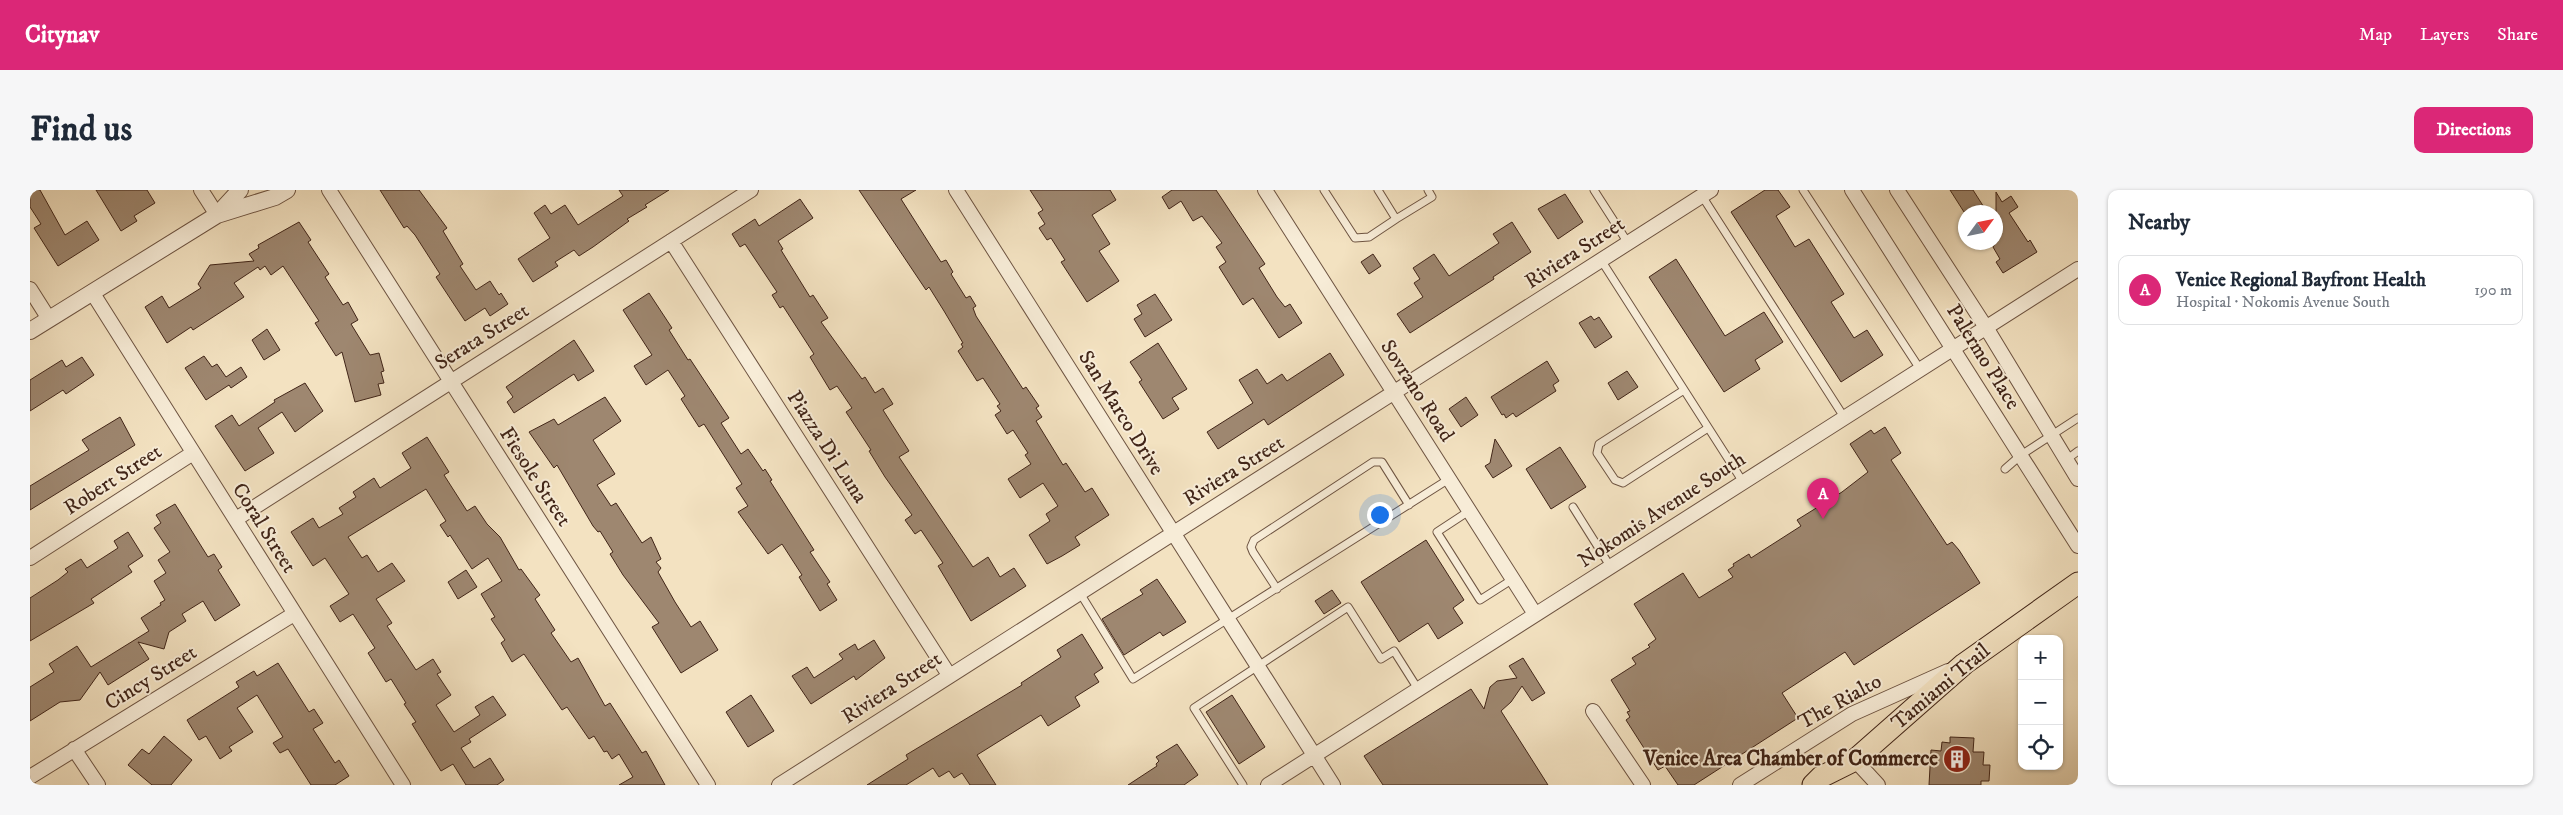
<!DOCTYPE html>
<html lang="en">
<head>
<meta charset="utf-8">
<style>
  body { margin:0; font-family:"IM FELL DW Pica",serif; background:#f6f6f7; color:#1f2937 }
  .controls { position:absolute; right:15px; bottom:15px; display:grid; overflow:hidden; border-radius:10px; box-shadow:0 1px 4px #0004 }
  .controls button { width:45px; height:45px; display:grid; place-items:center; padding:0; border:0; border-bottom:1px solid #e0e1e3; background:#fff; color:#1f2937; font:25px sans-serif }
  .compass { position:absolute; left:1928px; top:15px; width:45px; height:45px; border-radius:50%; background:#fff; box-shadow:0 1px 4px #0004; rotate:57deg }
  .you { position:absolute; left:1349px; top:324px; width:18px; height:18px; margin:-12px; border:4px solid #fff; border-radius:50%; background:#1a73e8; box-shadow:0 0 0 8px #1a73e833 }
  .badge { display:grid; place-items:center; width:32px; height:32px; border-radius:50%; background:#db2777; color:#fff; font-size:16px; font-weight:700 }
  .pin { position:absolute; translate:-50% -41px; filter:drop-shadow(0 1px 2px #0008) }
  .pin::after { content:''; position:absolute; top:26px; width:18px; height:15px; background:inherit; clip-path:polygon(0 0,100% 0,50% 100%) }
  .list { margin:0; padding:0; list-style:none }
  h2 { display:flex; justify-content:space-between; align-items:center; height:65px; margin:0; padding:0 20px; font-size:21px }
  h2 small { font-size:16px; font-weight:400; color:#747a83 }
  .list li { display:grid; grid-template-columns:32px 1fr auto; gap:15px; align-items:center; box-sizing:border-box; height:70px; margin:0 10px 10px; padding:0 10px; border:1px solid #e0e1e3; border-radius:10px }
  .list b { display:block; font-size:19px; white-space:nowrap }
  .list p { margin:0; font-size:16px; white-space:nowrap; color:#747a83 }
  .list em { font-size:16px; font-style:normal; color:#747a83 }
  .icon { flex:none; width:28px; height:28px; fill:none; stroke:currentColor; stroke-width:2; stroke-linecap:round; stroke-linejoin:round }
  .map { position:relative; flex:none; width:2048px; height:595px; overflow:hidden; border-radius:10px }
  header { display:flex; align-items:center; gap:30px; box-sizing:border-box; height:70px; padding:0 25px; background:#db2777; color:#fff }
  header strong { font-size:24px }
  nav { display:flex; gap:28px; margin-inline-start:auto; font-size:18px }
  .intro { display:flex; align-items:center; justify-content:space-between; box-sizing:border-box; height:120px; padding:0 30px }
  h1 { margin:0; font-size:35px }
  .button { padding:12px 22px; border-radius:10px; background:#db2777; color:#fff; font-size:18px; font-weight:700 }
  main { display:flex; gap:30px; padding:0 30px }
  aside { flex:1; background:#fff; border-radius:10px; box-shadow:0 1px 4px #0004 }
  .map>svg:first-child { display:block }
  .building { fill:#9e8770; stroke:#412518 }
  .lines { fill:none; stroke-linecap:round; stroke-linejoin:round }
  .service-casing { stroke:#6e5442; stroke-width:9 }
  .minor-casing { stroke:#6e5442; stroke-width:16 }
  .tertiary-casing { stroke:#6e5442; stroke-width:18 }
  .primary-casing { stroke:#412518; stroke-width:23 }
  .service { stroke:#f7ecd7; stroke-width:7 }
  .minor { stroke:#f7ecd7; stroke-width:14 }
  .tertiary { stroke:#f7ecd7; stroke-width:16 }
  .primary { stroke:#f3e2c1; stroke-width:21 }
  .labels { text-anchor:middle; dominant-baseline:central; stroke-width:4; stroke-linejoin:round; paint-order:stroke }
  .street-label { font-size:21px; fill:#412518; stroke:#f7ecd7 }
  .poi-label { font-size:21px; font-weight:bold; fill:#412518; stroke:#f7ecd7; text-anchor:end }
</style>
</head>
<body>
<header>
<strong>Citynav</strong>
<nav><a>Map</a><a>Layers</a><a>Share</a></nav>
</header>
<div class="intro"><h1>Find us</h1><a class="button">Directions</a></div>
<main>
<div class="map">
<svg width="2048" height="595" viewBox="0 0 2048 595">
  <rect width="100%" height="100%" fill="#f3e2c1"/>
  <filter id="stains"><feTurbulence type="fractalNoise" baseFrequency=".004" numOctaves="4"/><feColorMatrix values="0 0 0 0 .2 0 0 0 0 .09 0 0 0 0 .02 0 0 0 .5 -.17"/></filter>
  <radialGradient id="worn" r=".72"><stop offset=".6" stop-color="#630" stop-opacity="0"/><stop offset="1" stop-color="#630" stop-opacity=".3"/></radialGradient>
  <path class="building" d="M0 0H10L35 45 57 31 69 50 28 76 4 38 11 34 0 17Z
    M66 0H117L125 13 104 26 107 31 91 41Z
    M350 0H389L417 38 413 41 433 74 430 76 446 100 460 91 469 105 471 103 478 114 460 126 455 118 435 131 406 87 410 84 385 45 377 36 374 38Z
    M589 0H639L615 15 617 17 597 29 599 31 563 57 549 66 544 60 525 72 528 76 503 92 488 69 520 48 504 23 515 15 521 24 535 15 548 35 593 6Z
    M829 0H886L871 9 911 72 916 70 923 82 921 84 936 108 940 106 946 116 943 118 946 126 993 199 996 197 1009 216 1006 218 1012 227 1006 231 1033 275 1036 273 1055 302 1062 298 1079 325 1045 347 1050 355 1032 366 1017 374 999 345 1020 331 1016 324 1028 316 1013 293 990 308 978 289 1001 274 995 265 998 263 983 240 977 244 965 225 971 221 967 216 970 214 953 188 947 191 928 161 933 157 931 154 933 153 914 121 899 97 896 100Z
    M1000 0H1080L1086 10 1062 25 1080 54 1069 61 1089 91 1057 112 1031 72 1035 70 1021 48 1017 50 1009 38 1015 34 1008 23 1013 20Z
    M1142 0H1186L1235 74 1229 78 1247 107 1255 117 1260 114 1272 133 1249 148 1223 108 1213 115 1189 77 1196 72 1186 57 1192 53 1172 26 1163 31 1151 11 1139 19 1132 7Z
    M1735 0H1748L1760 17 1746 26 1765 57 1779 49 1814 104 1801 112 1824 148 1837 140 1853 165 1811 192 1701 22Z
    M1920 0H1943L1957 22H1934Z
    M1966 2 1972 12 1981 6 1988 17 1979 23 1998 52 2000 50 2007 62 1973 83 1966 72 1970 69 1963 57 1966 52Z
    M1535 4 1553 32 1528 49 1508 19Z
    M770 9 783 28 748 51 753 59 751 60 759 73 780 107 783 105 798 128 791 132 832 189 835 187 845 203 853 198 863 214 853 220 879 261 869 267 943 377 958 367 970 387 984 378 996 396 941 431 908 376 913 373 891 340 885 344 875 330 882 325 855 287 839 261 841 260 816 222 822 218 807 196 800 200 780 167 784 164 753 116 750 118 742 105 747 102 715 54 710 57 702 44 725 29 729 36Z
    M269 32 281 50 278 52 299 84 295 87 313 115 318 112 328 130 321 134 340 165 349 163 354 181 351 182 354 193 348 194 351 205 325 212 312 162 306 166 285 133 289 131 253 76 241 85 235 76 230 80 228 77 204 93 214 107 163 140 161 137 137 153 115 117 132 106 139 118 171 98 168 94 180 75 224 71 219 64 229 58 228 55Z
    M1482 32 1501 62 1463 87 1464 89 1380 143 1367 124 1393 107 1384 93 1390 89 1383 78 1404 64 1419 86 1469 53 1463 44Z
    M1343 64 1351 76 1339 84 1331 72Z
    M1646 69 1695 146 1734 122 1753 152 1725 170 1730 179 1694 202 1619 87Z
    M619 103 642 138 639 140 658 170 660 169 699 228 691 233 711 264 718 259 733 281 735 279 742 290 740 291 784 360 780 362 800 392 797 394 807 410 790 421 769 387 772 385 752 354 738 364 708 322 718 316 706 298 712 294 674 234 669 237 651 209 655 206 638 180 616 195 604 176 622 165 593 120Z
    M1125 104 1142 130 1115 147 1104 129 1112 124 1107 115Z
    M1561 126 1564 130 1569 127 1582 147 1565 158 1549 133Z
    M237 139 250 160 234 170 222 150Z
    M544 150 564 181 548 191 544 184 484 223 477 212 483 207 476 197Z
    M1128 153 1157 199 1142 208 1149 219 1133 229 1109 192 1112 190 1100 172Z
    M1300 163 1314 185 1238 235 1234 229 1188 259 1177 242 1223 213 1209 190 1227 179 1237 194 1252 184 1257 191Z
    M174 166 182 177 187 174 196 187 211 177 217 187 201 198 199 195 176 210 155 178Z
    M52 167 64 185 36 204 33 200 0 221V190L32 170 36 177Z
    M1517 171 1529 191 1523 195 1526 201 1486 227 1483 223 1476 228 1474 224 1472 225 1461 207Z
    M1597 181 1608 197 1588 210 1578 193Z
    M275 193 293 221 265 242 252 222 228 238 244 263 215 281 185 236 202 225 209 236 245 212 244 210Z
    M575 207 591 231 563 250 585 284 567 295 581 316 586 313 612 353 621 347 631 369 626 372 631 378 628 382 645 412 661 437 670 431 688 460 651 483 622 437 629 433 593 385 580 364 583 362 570 341 568 342 563 336 527 275 524 278 499 242 524 229 528 235Z
    M1436 207 1448 225 1431 237 1419 219Z
    M90 227 105 255 0 320V296L59 260 52 250Z
    M1855 237 1871 263 1861 270 1917 355 1922 352 1929 360 1950 393 1824 475 1815 462 1752 503 1768 528 1664 595H1648L1635 576 1628 580 1596 530 1600 527 1597 522 1600 521 1581 490 1606 474 1602 468 1620 457 1618 455 1626 449 1604 414 1653 383 1669 408 1703 387 1698 380 1704 376 1703 374 1719 364 1721 368 1771 336 1767 330 1812 302 1838 282 1820 254 1841 240 1844 244Z
    M397 247 419 282 414 285 437 321 445 316 457 334 470 347 489 380 491 379 510 405 505 409 525 440 521 443 541 472 548 468 575 516 580 513 612 563 616 561 635 595H589L603 587 589 564 582 569 577 561 574 562 564 546 559 549 537 517 532 520 494 464 482 472 471 453 475 450 461 429 465 427 451 404 472 391 458 368 442 379 420 345 418 347 410 335 416 331 396 299 318 347 332 368 337 365 348 382 362 373 375 391 346 409 362 433 357 436 386 480 403 469 411 482 407 484 421 505 406 515 424 542 450 525 445 517 463 506 476 525 439 549 441 552 431 558 444 578 460 568 474 590 467 595H436L423 574 411 581 382 534 386 532 374 514 376 513 361 489 356 492 338 463 345 458 323 424 310 432 300 416 319 404 295 368 283 376 261 342 283 328 289 338 313 324 309 318 326 307 323 302 344 288 350 298 381 278 372 263Z
    M1465 249 1482 276 1463 288 1455 276 1460 273Z
    M1530 257 1556 297 1521 319 1496 279Z
    M145 314 178 367 184 364 192 377 188 380 210 415 185 431 173 411 152 424 156 431 139 442 134 459 108 452 119 469 78 495 70 482 50 510 30 512 0 531V497L24 482 19 474 47 456 61 477 119 441 111 428 131 415 130 413 135 410 124 391 136 383 128 370 140 362 124 338 131 333 126 325Z
    M98 342 113 366 98 376 102 382 61 409 64 413 0 451V408L28 390 38 382 35 379 51 369 57 378 88 358 84 351Z
    M1396 350 1434 410 1423 418 1433 433 1408 449 1398 433 1369 452 1331 392Z
    M436 380 447 397 428 409 418 392Z
    M1127 389 1156 432 1133 446 1130 442 1094 465 1072 429 1113 404 1110 400Z
    M1302 400 1311 413 1294 424 1285 411Z
    M1052 444 1073 478 1064 484 1069 492 1045 507 1050 516 1018 536 1011 525 947 565 966 595H940L932 583 924 588 919 581 909 587 903 578 876 595H837L878 569 876 565 992 495 991 493 1031 467 1027 460Z
    M844 450 855 468 826 490 824 486 781 514 762 486 777 477 784 488 813 469 809 464 825 454 828 460Z
    M1493 468 1515 503 1502 511 1492 496 1481 512 1471 521 1518 595H1353L1334 566 1441 499 1454 519 1460 497 1467 491 1487 488 1479 476Z
    M248 473 279 522 284 519 293 533 283 539 305 573 309 570 319 586 305 595H281L258 559 250 563 243 553 253 547 227 505 207 518 223 542 199 557 202 561 190 569 176 546 169 550 157 530 209 497 206 492 224 481 227 486Z
    M721 505 744 541 718 557 696 522Z
    M1202 505 1235 557 1209 574 1176 522Z
    M134 546 162 570 141 595H122L98 575 112 559 119 564Z
    M1920 547 1944 548 1943 562H1954L1953 575H1960L1959 591H1951V595H1899L1901 560 1911 561 1912 552 1920 553Z
    M1147 554 1168 585 1154 595H1098L1127 576 1126 574 1129 571 1126 567Z"/>
  <g class="lines">
    <g class="service-casing">
      <path id="service" d="M1294 0 1325 48 1339 47 1366 29
        M1348 0 1366 29 1402 7 1398 0
        M1564 0 1598 53
        M1773 0 1890 179
        M1672 6 1814 227
        M1571 70 1713 292
        M1654 200 1569 254 1567 263 1585 290 1593 293 1678 238
        M2036 270 2048 261
        M1975 279 1991 265 2048 228
        M1543 317 1580 376
        M1439 321 1407 342 1450 410 1483 389
        M1247 399 1223 362 1221 357 1224 350 1343 272H1352L1379 315
        M1050 403 1103 489 1419 289
        M1213 595 1164 518 1318 417 1351 469 1364 461 1388 499"/>
    </g>
    <g class="minor-casing">
      <path id="minor" d="M171 0 187 25
        M299 0 678 595
        M926 0 1303 595
        M1235 0 1505 424
        M1822 0 2048 356
        M1867 0 1957 139 2048 289
        M641 51 919 485
        M0 99 19 129
        M62 102 373 595
        M206 329 721 0
        M0 368 163 263
        M1563 521 1613 595
        M44 559 68 595
        M1825 570 1848 595
        M0 587 264 424
        M749 595 1681 0
        M1238 595 2048 79
        M1710 595 1822 524 1918 481"/>
    </g>
    <g class="tertiary-casing">
      <path id="tertiary" d="M187 25 210 0
        M0 141 187 25 245 7 257 0"/>
    </g>
    <g class="primary-casing">
      <path id="primary" d="M1783 595 1791 587 1825 570 1934 474 2048 393"/>
    </g>
    <use href="#service" class="service"/>
    <use href="#minor" class="minor"/>
    <use href="#tertiary" class="tertiary"/>
    <use href="#primary" class="primary"/>
  </g>
  <defs>
    <g id="building-disc" transform="scale(1.4375)"><circle r="9.5" fill="#8f2418" stroke="#f7ecd7"/><path d="M-4-6H4V6H1V3H-1V6H-4ZM-2.5-4.3h1.7v1.8h-1.7ZM.8-4.3h1.7v1.8H.8ZM-2.5-1h1.7V.8h-1.7ZM.8-1h1.7V.8H.8Z" fill="#fff"/></g>
  </defs>
  <g fill-rule="evenodd">
    <use href="#building-disc" x="1927" y="569"/>
  </g>
  <g class="labels">
    <g class="street-label">
      <text transform="translate(1545 63) rotate(-33)">Riviera Street</text>
      <text transform="translate(452 147) rotate(-32)">Serata Street</text>
      <text transform="translate(1953 167) rotate(58)">Palermo Place</text>
      <text transform="translate(1387 201) rotate(57)">Sovrano Road</text>
      <text transform="translate(1091 223) rotate(58)">San Marco Drive</text>
      <text transform="translate(797 257) rotate(57)">Piazza Di Luna</text>
      <text transform="translate(1204 281) rotate(-32)">Riviera Street</text>
      <text transform="translate(505 287) rotate(57)">Fiesole Street</text>
      <text transform="translate(83 290) rotate(-33)">Robert Street</text>
      <text transform="translate(1632 320) rotate(-33)">Nokomis Avenue South</text>
      <text transform="translate(234 338) rotate(58)">Coral Street</text>
      <text transform="translate(121 488) rotate(-32)">Cincy Street</text>
      <text transform="translate(1911 497) rotate(-40)">Tamiami Trail</text>
      <text transform="translate(862 498) rotate(-33)">Riviera Street</text>
      <text transform="translate(1810 512) rotate(-29)">The Rialto</text>
    </g>
    <g class="poi-label">
      <text x="1908" y="569">Venice Area Chamber of Commerce</text>
    </g>
  </g>
  <rect width="100%" height="100%" filter="url(#stains)"/>
  <rect width="100%" height="100%" fill="url(#worn)"/>
</svg>
<div class="controls">
<button>+</button>
<button>−</button>
<button><svg class="icon" aria-label="locate" viewBox="0 0 24 24"><circle cx="12" cy="12" r="6"/><path d="M12 2v4M12 18v4M2 12h4M18 12h4"/></svg></button>
</div>
<svg class="compass" viewBox="-18 -18 36 36"><path d="M0-13l5 13h-10z" fill="#e53935"/><path d="M0 13l5-13h-10z" fill="#747a83"/></svg>
<div class="you"></div>
<div class="pin badge" style="left:1793px;top:329px">A</div>
</div>
<aside>
<h2>Nearby<small></small></h2>
<ul class="list">
<li><span class="badge">A</span><div><b>Venice Regional Bayfront Health</b><p>Hospital · Nokomis Avenue South</p></div><em>190 m</em></li>
</ul>
</aside>
</main>
</body>
</html>
